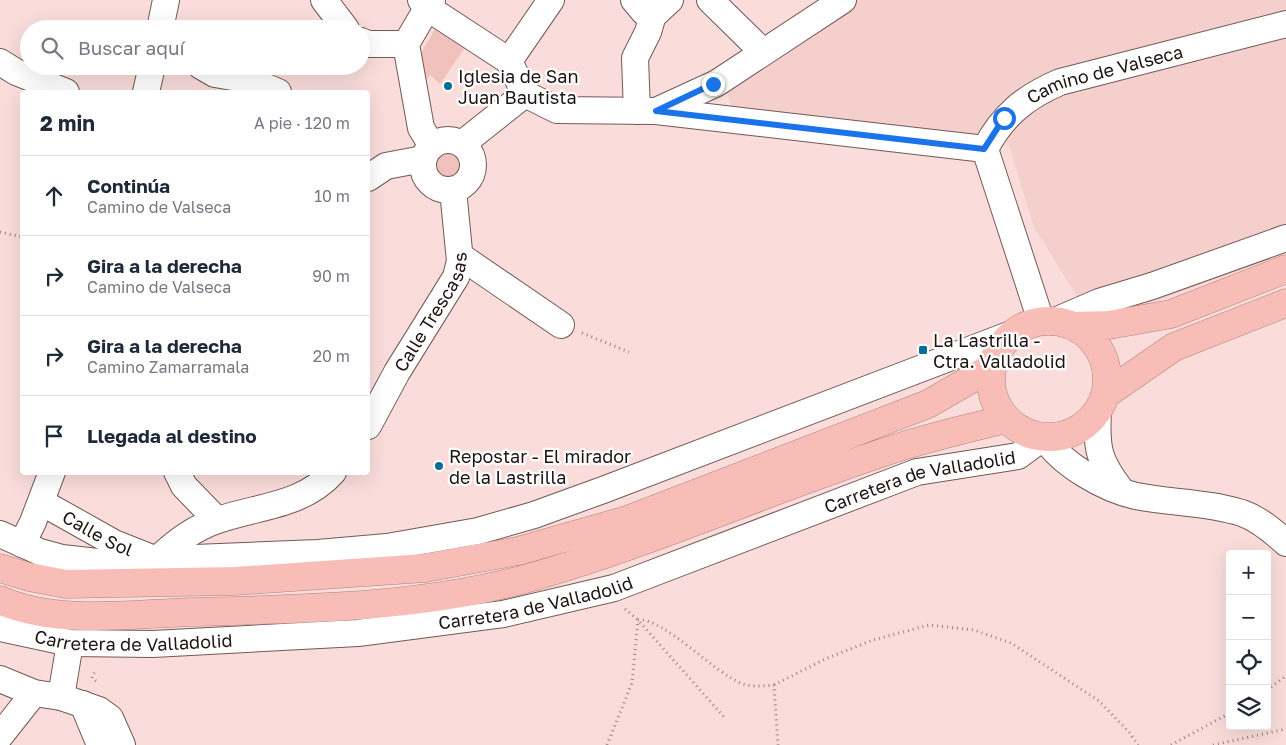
<!DOCTYPE html>
<html lang="es">
<head>
<meta charset="utf-8">
<style>
  body { margin:0; font-family:"Golos Text",sans-serif; background:#f6f6f7; color:#1f2937 }
  .controls { position:absolute; right:15px; bottom:15px; display:grid; overflow:hidden; border-radius:5px; box-shadow:0 5px 20px #0002 }
  .controls button { width:45px; height:45px; display:grid; place-items:center; padding:0; border:0; border-bottom:1px solid #e0e1e3; background:#fff; color:#1f2937; font:25px sans-serif }
  .stop { position:absolute; width:15px; height:15px; margin:-11px; border:4px solid #1a73e8; border-radius:50%; background:#fff }
  .stop.end { background:#1a73e8; border-color:#fff; box-shadow:0 1px 5px #0008 }
  .list { margin:0; padding:0; list-style:none }
  h2 { display:flex; justify-content:space-between; align-items:center; height:65px; margin:0; padding:0 20px; font-size:21px }
  h2 small { font-size:16px; font-weight:400; color:#747a83 }
  .list li { display:grid; grid-template-columns:32px 1fr auto; gap:15px; align-items:center; box-sizing:border-box; height:80px; padding:0 20px; border-top:1px solid #e0e1e3 }
  .list b { display:block; font-size:19px; white-space:nowrap }
  .list p { margin:0; font-size:16px; white-space:nowrap; color:#747a83 }
  .list em { font-size:16px; font-style:normal; color:#747a83 }
  .icon { flex:none; width:28px; height:28px; fill:none; stroke:currentColor; stroke-width:2; stroke-linecap:round; stroke-linejoin:round }
  .map { position:relative; flex:none; width:1286px; height:745px; overflow:hidden }
  .search { position:absolute; background:#fff; box-shadow:0 5px 20px #0002; left:20px; top:20px; width:350px; height:55px; display:flex; align-items:center; gap:12px; box-sizing:border-box; padding:0 18px; border-radius:28px; color:#747a83; font-size:19px }
  .panel { position:absolute; background:#fff; box-shadow:0 5px 20px #0002; left:20px; top:90px; width:350px; height:385px; border-radius:5px }
  .map>svg:first-child { display:block }
  .built { fill:#f5cfcb }
  .green { fill:#f1c1bd }
  .lines { fill:none; stroke-linecap:round; stroke-linejoin:round }
  .minor-casing { stroke:#715956; stroke-width:28 }
  .highway-casing { stroke:#ac827e; stroke-width:29 }
  .path { stroke:#988381; stroke-width:3; stroke-dasharray:1 4; stroke-linecap:butt }
  .minor { stroke:#fff; stroke-width:26 }
  .highway { stroke:#f9bdb8; stroke-width:28 }
  .route { stroke:#1a73e8; stroke-width:6 }
  .poi-dot { fill:#0b6c9a; stroke:#fff; stroke-width:2 }
  .labels { text-anchor:middle; dominant-baseline:central; stroke-width:4.5; stroke-linejoin:round; paint-order:stroke }
  .poi-label { font-size:18px; fill:#1d1312; stroke:#fff; text-anchor:start }
  .street-label { font-size:18px; fill:#1d1312; stroke:#fff }
</style>
</head>
<body>
<div class="map">
<svg width="1286" height="745" viewBox="0 0 1286 745">
  <rect width="100%" height="100%" fill="#faddda"/>
  <path class="built" d="M858 0H1286V253L1149 304 1089 316 1034 227 1008 142 740 136 726 89Z"/>
  <path class="green" d="M437 25 466 46 440 84 430 75 417 89 413 68Z
    M435 166a14 14 0 1 1 28 0a14 14 0 1 1-28 0Z"/>
  <g class="lines">
    <g class="minor-casing">
      <g id="minor">
        <path d="M324 0 346 29"/>
        <path d="M421 0 428 8 509 61 525 94"/>
        <path d="M634 0 644 12 650 15 656 13 670 0"/>
        <path d="M710 0 763 52"/>
        <path d="M160 29 166 0"/>
        <path d="M361 41 368 44H406"/>
        <path d="M509 61 551 0"/>
        <path d="M0 62 16 72 66 92"/>
        <path d="M201 66 215 74 250 80 278 92"/>
        <path d="M146 92 152 66"/>
        <path d="M525 94 557 110 656 111 985 149"/>
        <path d="M637 111 635 58 648 32 653 15"/>
        <path d="M656 111 717 83 843 0"/>
        <circle cx="448" cy="165" r="25"/>
        <path d="M462 144 525 94"/>
        <path d="M432 146 421 128 406 44 432 0"/>
        <path id="s1" d="M985 149C1003 115 1025 97 1060 82L1286 24"/>
        <path d="M985 149 1041 321"/>
        <path d="M368 178 386 166 423 159"/>
        <path d="M460 256 561 325"/>
        <path d="M1055 321 1099 302 1152 286 1286 238"/>
        <path d="M1098 411C1096 448 1098 460 1121 490"/>
        <path id="s2" d="M368 426 397 372 456 277 460 261 453 190"/>
        <path d="M177 472 184 486 217 520"/>
        <path id="s3" d="M41 502 114 543 157 560C174 543 194 528 218 520 258 506 303 506 333 472"/>
        <path d="M0 534 40 552 62 558 97 562 318 553 387 547 478 531 534 515 603 490 1014 333"/>
        <path d="M22 544 33 522 52 472"/>
        <path id="s4" d="M0 628 70 643 153 644 358 633 503 614 614 588 917 472 1018 456 1044 437C1061 464 1104 489 1136 496 1171 503 1207 502 1242 513 1259 519 1273 531 1286 543"/>
        <path d="M0 679 34 693 61 697 99 710 110 718 122 745"/>
        <path d="M61 697 70 643"/>
        <path d="M83 704 100 745"/>
        <path d="M0 736 34 693"/>
      </g>
    </g>
    <g class="highway-casing">
      <path id="highway" d="M991 379a58 58 0 1 1 116 0a58 58 0 1 1-116 0Z
        M1073 326 1109 325 1171 314 1286 269
        M1106 394 1174 347 1286 303
        M0 568 29 577 66 584 235 581 425 568 518 551 627 520 928 404 992 367
        M0 600C56 625 131 614 191 612 304 609 422 608 532 577 659 541 779 485 906 445 939 435 973 427 1006 419"/>
    </g>
    <path class="path" d="M0 232 22 237
      M582 333 629 352
      M625 609 638 620 724 717
      M638 620C663 617 715 674 743 684 753 687 764 686 774 685L778 745
      M96 681 92 678 96 669
      M774 685 825 659 873 640 929 625 974 630 1011 643 1099 701 1129 732 1138 745
      M1267 690 1286 676
      M607 745 632 683 638 620
      M1171 745 1230 713
      M1213 745 1286 729"/>
    <use href="#minor" class="minor"/>
    <use href="#highway" class="highway"/>
  </g>
  <g class="lines">
    <path class="route" d="M713 84 656 111 984 149 1004 118"/>
  </g>
  <g class="poi-dot">
    <circle cx="448" cy="86" r="5"/>
    <rect x="918" y="345" width="10" height="10" rx="2.5"/>
    <circle cx="439" cy="466" r="5"/>
  </g>
  <g class="labels">
    <g class="poi-label">
      <text x="458" y="76">Iglesia de San<tspan x="458" dy="21">Juan Bautista</tspan></text>
      <text x="933" y="340">La Lastrilla -<tspan x="933" dy="21">Ctra. Valladolid</tspan></text>
      <text x="449" y="456">Repostar - El mirador<tspan x="449" dy="21">de la Lastrilla</tspan></text>
    </g>
    <g class="street-label">
      <text stroke="none"><textPath href="#s1" startOffset="148">Camino de Valseca</textPath></text>
      <text stroke="none"><textPath href="#s2" startOffset="131">Calle Trescasas</textPath></text>
      <text stroke="none"><textPath href="#s4" startOffset="945">Carretera de Valladolid</textPath></text>
      <text stroke="none"><textPath href="#s3" startOffset="65">Calle Sol</textPath></text>
      <text stroke="none"><textPath href="#s4" startOffset="540">Carretera de Valladolid</textPath></text>
      <text stroke="none"><textPath href="#s4" startOffset="135">Carretera de Valladolid</textPath></text>
    </g>
  </g>
</svg>
<div class="controls">
<button>+</button>
<button>−</button>
<button><svg class="icon" aria-label="locate" viewBox="0 0 24 24"><circle cx="12" cy="12" r="6"/><path d="M12 2v4M12 18v4M2 12h4M18 12h4"/></svg></button>
<button><svg class="icon" aria-label="layers" viewBox="0 0 24 24"><path d="M12 4l9 5-9 5-9-5zM3 14l9 5 9-5"/></svg></button>
</div>
<div class="stop" style="left:1004px;top:118px"></div>
<div class="stop end" style="left:713px;top:84px"></div>
<div class="search"><svg class="icon" aria-label="search" viewBox="0 0 24 24"><circle cx="10" cy="10" r="6"/><path d="M15 15l6 6"/></svg>Buscar aquí</div>
<section class="panel">
<h2>2 min<small>A pie · 120 m</small></h2>
<ul class="list">
<li><svg class="icon" aria-label="ahead" viewBox="0 0 24 24"><path d="M12 20V5M6 11l6-6 6 6"/></svg><div><b>Continúa</b><p>Camino de Valseca</p></div><em>10 m</em></li>
<li><svg class="icon" aria-label="right" viewBox="0 0 24 24"><path d="M7 20v-9h11M14 6l5 5-5 5"/></svg><div><b>Gira a la derecha</b><p>Camino de Valseca</p></div><em>90 m</em></li>
<li><svg class="icon" aria-label="right" viewBox="0 0 24 24"><path d="M7 20v-9h11M14 6l5 5-5 5"/></svg><div><b>Gira a la derecha</b><p>Camino Zamarramala</p></div><em>20 m</em></li>
<li><svg class="icon" aria-label="arrive" viewBox="0 0 24 24"><path d="M6 21V4h12l-3 4 3 4H6"/></svg><div><b>Llegada al destino</b></div></li>
</ul>
</section>
</div>
</body>
</html>
